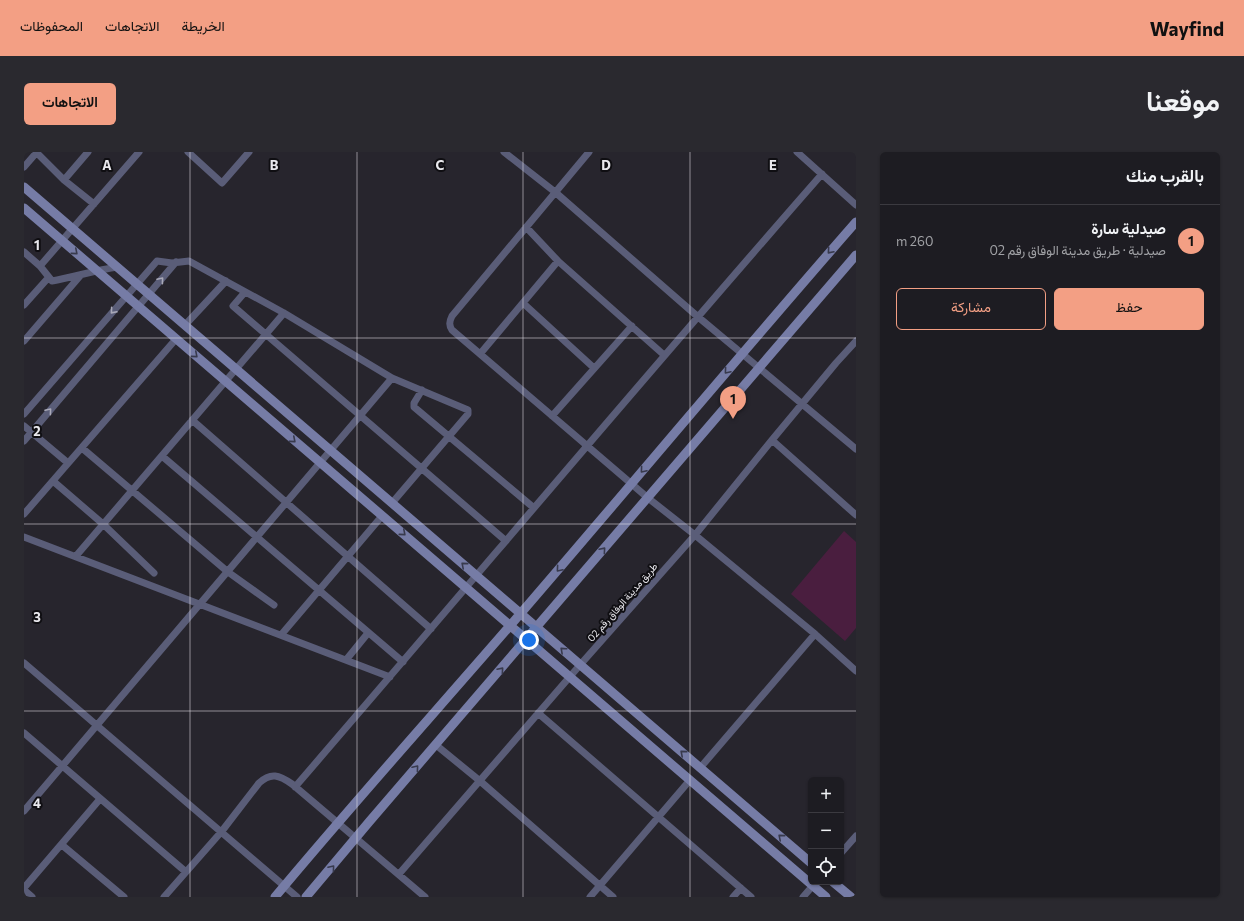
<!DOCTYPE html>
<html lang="ar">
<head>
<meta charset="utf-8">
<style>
  body { margin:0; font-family:Commissioner,Vazirmatn,sans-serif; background:#2a292f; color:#f1f3f6; direction:rtl }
  .controls { position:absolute; right:12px; bottom:12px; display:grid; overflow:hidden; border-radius:6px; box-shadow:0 1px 3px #0004 }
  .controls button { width:36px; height:36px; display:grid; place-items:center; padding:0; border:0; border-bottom:1px solid #3b3a40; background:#1d1c22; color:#f1f3f6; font:20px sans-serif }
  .you { position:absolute; left:505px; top:488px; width:14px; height:14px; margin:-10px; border:3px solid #fff; border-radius:50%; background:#1a73e8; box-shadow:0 0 0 6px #1a73e833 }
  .badge { display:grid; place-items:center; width:26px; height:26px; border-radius:50%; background:#f39f84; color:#111; font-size:13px; font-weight:700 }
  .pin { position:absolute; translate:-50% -33px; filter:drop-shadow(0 1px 2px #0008) }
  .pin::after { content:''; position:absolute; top:21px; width:14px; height:12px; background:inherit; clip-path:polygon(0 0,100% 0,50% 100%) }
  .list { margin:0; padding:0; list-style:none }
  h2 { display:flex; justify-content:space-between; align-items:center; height:52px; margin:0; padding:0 16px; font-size:17px }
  h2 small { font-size:13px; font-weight:400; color:#a0a1a5 }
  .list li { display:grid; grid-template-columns:26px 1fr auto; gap:12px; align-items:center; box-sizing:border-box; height:72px; padding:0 16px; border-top:1px solid #3b3a40 }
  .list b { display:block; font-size:15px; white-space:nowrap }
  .list p { margin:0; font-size:13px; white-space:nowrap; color:#a0a1a5 }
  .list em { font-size:13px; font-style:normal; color:#a0a1a5 }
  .actions { display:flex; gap:8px; padding:12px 16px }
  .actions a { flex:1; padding:9px 0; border:1px solid #f39f84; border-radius:6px; text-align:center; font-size:14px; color:#f39f84 }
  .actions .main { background:#f39f84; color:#111 }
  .icon { flex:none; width:22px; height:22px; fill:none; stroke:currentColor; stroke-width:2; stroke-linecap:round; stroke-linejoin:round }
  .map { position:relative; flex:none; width:832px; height:745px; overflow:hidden; direction:ltr; border-radius:6px }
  header { display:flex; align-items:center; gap:24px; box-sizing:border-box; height:56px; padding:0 20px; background:#f39f84; color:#111 }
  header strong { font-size:19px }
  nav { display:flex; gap:22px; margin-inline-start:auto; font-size:14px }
  .intro { display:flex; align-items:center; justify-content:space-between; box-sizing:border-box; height:96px; padding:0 24px }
  h1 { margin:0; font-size:28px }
  .button { padding:10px 18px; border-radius:6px; background:#f39f84; color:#111; font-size:14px; font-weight:700 }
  main { display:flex; gap:24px; padding:0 24px }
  aside { flex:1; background:#1d1c22; border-radius:6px; box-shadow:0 1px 3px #0004 }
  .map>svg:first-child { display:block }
  .grass { fill:#4a1e3f }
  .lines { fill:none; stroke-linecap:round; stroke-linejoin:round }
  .street { stroke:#5a5d78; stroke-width:7 }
  .secondary { stroke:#767ca6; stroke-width:9 }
  .oneway { stroke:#383a4d }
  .oneway2 { stroke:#a9a9b8 }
  .grid { fill:none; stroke:#e9e8ed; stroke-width:1; stroke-opacity:0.55 }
  .labels { text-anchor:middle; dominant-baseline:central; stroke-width:4; stroke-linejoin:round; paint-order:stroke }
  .street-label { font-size:10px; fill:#e9e8ed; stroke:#0f0e12 }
  .grid-label { font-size:13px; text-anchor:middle; font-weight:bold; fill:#e9e8ed; stroke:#0f0e12; stroke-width:4; stroke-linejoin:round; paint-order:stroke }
</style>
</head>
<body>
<header>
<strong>Wayfind</strong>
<nav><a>الخريطة</a><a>الاتجاهات</a><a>المحفوظات</a></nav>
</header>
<div class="intro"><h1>موقعنا</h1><a class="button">الاتجاهات</a></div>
<main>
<aside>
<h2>بالقرب منك<small></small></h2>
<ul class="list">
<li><span class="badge">1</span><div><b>صيدلية سارة</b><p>صيدلية · طريق مدينة الوفاق رقم 02</p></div><em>260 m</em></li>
</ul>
<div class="actions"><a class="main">حفظ</a><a>مشاركة</a></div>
</aside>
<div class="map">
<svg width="832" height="745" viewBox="0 0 832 745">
  <rect width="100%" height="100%" fill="#27252d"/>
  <path class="grass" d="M820 379 832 390V476L821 489 767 442Z"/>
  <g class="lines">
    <path class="street" d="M12 0 40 28 70 52
      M164 0 198 31 225 0
      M480 0 531 40 673 164 832 297
      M565 0 428 164C425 170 425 173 428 178L624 346 671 383 791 482 832 519
      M773 0 832 53
      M0 15 13 0
      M40 28 64 0
      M502 75 534 109 640 203
      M0 100 16 114 28 129C50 125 72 118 94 115
      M16 114 115 0
      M221 140 209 154 482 389
      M499 151 570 216
      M0 153 25 125
      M161 173 202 129
      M0 189 56 124
      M456 202 534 109
      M398 238 390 251V255L510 356
      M0 262 133 109 148 111 165 109 260 161 368 226 444 258V262L368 351
      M528 264 608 174
      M168 268 407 477
      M0 274 44 311
      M748 288 832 363
      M0 289 152 110
      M58 296 204 420 250 453
      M138 304 379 510
      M29 329 79 372 130 421
      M0 362 152 187
      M0 385 366 525
      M52 404 260 161
      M257 483 358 364
      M322 508 344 481
      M0 511 273 745
      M514 561 727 745
      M0 581 162 720
      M412 593 456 629 589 745
      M676 616 791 482
      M271 635C447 431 620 225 798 22
      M0 659 368 226
      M38 693 100 745
      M817 701 832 684
      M375 722 556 513 671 383 748 288 812 211 832 189
      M0 736 76 647
      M0 738 8 745
      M140 745 198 679 235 631C247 620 255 623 268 632L401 745
      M566 745 666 628
      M709 745 717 736
      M779 745 792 730"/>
    <path class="secondary" d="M0 35 787 711
      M0 56 802 745
      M809 730 827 745
      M251 745C331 649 415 556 497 461 609 331 719 199 832 70
      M282 745 345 670 832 103"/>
  </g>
  <defs><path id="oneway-chevron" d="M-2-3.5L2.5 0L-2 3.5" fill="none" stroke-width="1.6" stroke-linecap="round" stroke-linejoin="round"/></defs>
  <g class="oneway">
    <use href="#oneway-chevron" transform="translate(806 99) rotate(131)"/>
    <use href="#oneway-chevron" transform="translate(51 100) rotate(41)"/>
    <use href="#oneway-chevron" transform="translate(171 203) rotate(41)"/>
    <use href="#oneway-chevron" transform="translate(703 219) rotate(130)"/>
    <use href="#oneway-chevron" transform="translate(269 288) rotate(41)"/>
    <use href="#oneway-chevron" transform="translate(619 318) rotate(130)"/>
    <use href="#oneway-chevron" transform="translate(379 381) rotate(41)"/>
    <use href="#oneway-chevron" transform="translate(579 398) rotate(-49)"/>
    <use href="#oneway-chevron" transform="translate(440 413) rotate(-139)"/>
    <use href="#oneway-chevron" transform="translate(535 417) rotate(130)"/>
    <use href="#oneway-chevron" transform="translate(539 498) rotate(-138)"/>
    <use href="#oneway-chevron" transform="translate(477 518) rotate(-49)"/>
    <use href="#oneway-chevron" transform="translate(659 601) rotate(-139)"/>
    <use href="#oneway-chevron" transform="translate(392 616) rotate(-50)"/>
    <use href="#oneway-chevron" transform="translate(757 685) rotate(-139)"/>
    <use href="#oneway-chevron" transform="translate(308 716) rotate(-50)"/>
  </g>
  <g class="oneway2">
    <use href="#oneway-chevron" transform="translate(137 128) rotate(-50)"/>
    <use href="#oneway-chevron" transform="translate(89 159) rotate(131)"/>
    <use href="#oneway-chevron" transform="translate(25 259) rotate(-50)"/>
  </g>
  <path class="grid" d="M166 0V745M333 0V745M499 0V745M666 0V745M0 186H832M0 372H832M0 559H832"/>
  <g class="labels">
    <g class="street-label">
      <text transform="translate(598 450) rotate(-49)">طريق مدينة الوفاق رقم 02</text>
    </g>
  </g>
  <g class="grid-label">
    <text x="83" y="18">A</text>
    <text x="250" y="18">B</text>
    <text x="416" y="18">C</text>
    <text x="582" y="18">D</text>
    <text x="749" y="18">E</text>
    <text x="13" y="98">1</text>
    <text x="13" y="284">2</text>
    <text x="13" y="470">3</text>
    <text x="13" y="656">4</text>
  </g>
</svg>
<div class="controls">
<button>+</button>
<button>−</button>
<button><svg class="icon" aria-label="locate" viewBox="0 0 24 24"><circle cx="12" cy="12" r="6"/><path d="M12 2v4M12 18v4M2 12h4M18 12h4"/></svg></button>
</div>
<div class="you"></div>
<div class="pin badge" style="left:709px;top:267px">1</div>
</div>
</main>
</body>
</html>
